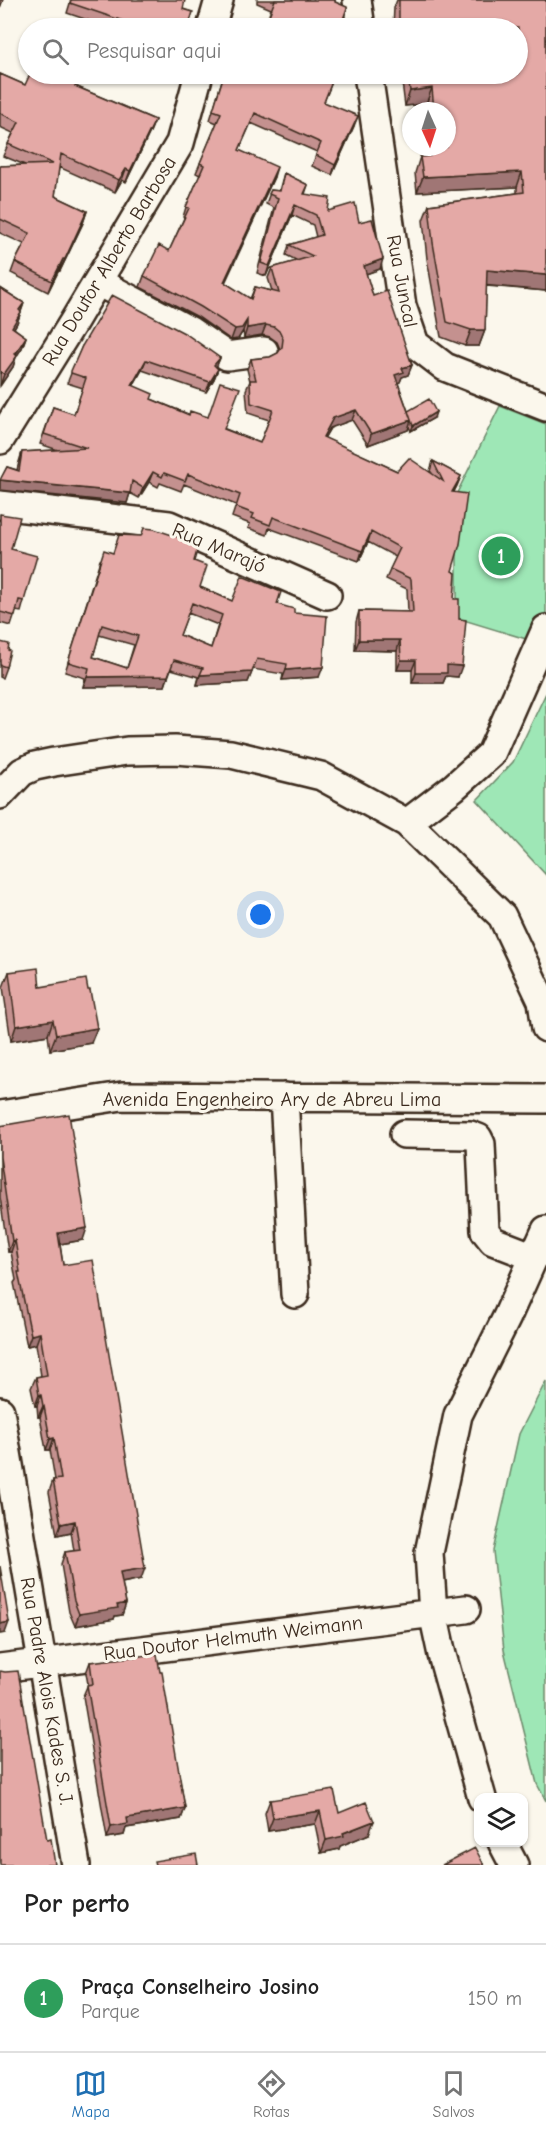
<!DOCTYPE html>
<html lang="pt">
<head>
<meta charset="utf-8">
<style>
  body { margin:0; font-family:"Comic Neue",sans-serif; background:#f6f6f6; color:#222 }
  .controls { position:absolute; right:18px; bottom:18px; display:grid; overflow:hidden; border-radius:12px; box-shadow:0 2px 4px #0004 }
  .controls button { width:54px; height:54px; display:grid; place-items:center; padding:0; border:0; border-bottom:2px solid #e0e0e0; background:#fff; color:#222; font:30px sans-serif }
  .compass { position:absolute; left:402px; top:102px; width:54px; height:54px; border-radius:50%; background:#fff; box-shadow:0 2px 4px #0004; rotate:177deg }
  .you { position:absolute; left:261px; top:915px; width:21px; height:21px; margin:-15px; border:4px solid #fff; border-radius:50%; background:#1a73e8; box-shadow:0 0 0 9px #1a73e833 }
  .badge { display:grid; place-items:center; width:39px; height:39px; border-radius:50%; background:#1f6fb2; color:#fff; font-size:20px; font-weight:700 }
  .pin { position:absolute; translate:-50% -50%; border:3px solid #fff; box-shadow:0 2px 6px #0006 }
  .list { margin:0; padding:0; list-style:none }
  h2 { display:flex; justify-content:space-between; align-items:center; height:78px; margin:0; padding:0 24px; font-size:26px }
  h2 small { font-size:20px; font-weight:400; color:#767676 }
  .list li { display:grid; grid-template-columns:39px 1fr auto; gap:18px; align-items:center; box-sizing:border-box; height:108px; padding:0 24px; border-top:2px solid #e0e0e0 }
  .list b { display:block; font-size:22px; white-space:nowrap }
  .list p { margin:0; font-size:20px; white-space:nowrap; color:#767676 }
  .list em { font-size:20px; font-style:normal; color:#767676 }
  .icon { flex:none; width:33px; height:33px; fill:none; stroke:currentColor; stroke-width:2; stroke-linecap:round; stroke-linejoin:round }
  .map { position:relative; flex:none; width:546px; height:1865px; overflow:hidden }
  .search { position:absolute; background:#fff; box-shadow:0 2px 4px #0004; left:18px; right:18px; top:18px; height:66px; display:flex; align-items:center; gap:15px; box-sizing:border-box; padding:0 21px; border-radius:33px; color:#767676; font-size:22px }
  .sheet { height:186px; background:#fff }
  nav { display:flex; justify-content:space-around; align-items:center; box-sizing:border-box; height:84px; border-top:2px solid #e0e0e0; background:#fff; font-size:16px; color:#767676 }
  nav a { display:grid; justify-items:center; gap:3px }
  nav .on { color:#1f6fb2 }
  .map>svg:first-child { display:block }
  .green { fill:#9ee7b6; stroke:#6c886a; stroke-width:1.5 }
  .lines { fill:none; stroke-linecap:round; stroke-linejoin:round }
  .minor-casing { stroke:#3b2a1e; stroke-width:32 }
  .minor { stroke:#fbf7ec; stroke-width:27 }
  .wall { fill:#c4918f; stroke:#3b2a1e; stroke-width:1.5; fill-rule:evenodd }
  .shaded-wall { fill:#a07674; stroke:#3b2a1e; stroke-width:1.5 }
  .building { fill:#e4a9a6; stroke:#3b2a1e; stroke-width:1.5; fill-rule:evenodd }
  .labels { text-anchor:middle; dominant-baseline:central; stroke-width:6; stroke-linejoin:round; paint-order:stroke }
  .street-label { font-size:20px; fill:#3b2a1e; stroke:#fbf7ec }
</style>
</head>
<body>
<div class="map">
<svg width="546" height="1865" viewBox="0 0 546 1865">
  <rect width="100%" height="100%" fill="#fbf7ec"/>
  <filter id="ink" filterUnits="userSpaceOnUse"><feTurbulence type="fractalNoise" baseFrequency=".0167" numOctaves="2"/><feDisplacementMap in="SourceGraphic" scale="12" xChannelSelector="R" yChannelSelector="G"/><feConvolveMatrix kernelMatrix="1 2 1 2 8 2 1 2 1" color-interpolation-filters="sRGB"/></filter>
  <g filter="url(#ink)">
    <path class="green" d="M500 406 546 424V645L457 618V493Z
      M546 693V875L477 800 513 762Z
      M546 1381V1801L537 1784 504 1650 493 1551 519 1434Z"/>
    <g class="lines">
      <g class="minor-casing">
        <path id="minor" d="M357 0 361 28
          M211 28 219 0
          M368 74 402 306 415 344 445 367 546 407
          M98 282 190 331 227 356 264 351
          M0 440 74 321 180 143 199 74
          M0 505 169 525 327 595
          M0 795 22 772 35 766 54 762 127 751 175 750 231 754 321 776 407 823 502 916 542 1001 546 1028
          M407 823 454 787 491 754 546 629
          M284 1097 295 1294
          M0 1115 122 1096 546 1099
          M404 1134 470 1135 478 1138 481 1144 485 1231 493 1241 534 1257
          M0 1411 76 1865
          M0 1668 466 1609
          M482 1798 442 1655 433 1613 429 1553 458 1415 507 1317 546 1230
          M502 1842 514 1865"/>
      </g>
      <use href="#minor" class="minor"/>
    </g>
    <path class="wall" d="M71 0 183 9 188 28H111L67 13Z
      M257 0H335V2L347 8 340 28H254L265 26 271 9 257 3Z
      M397 0H546V291L486 286 485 330 479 346H465L441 337 427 259 423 220 429 205 517 193V187L417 192 415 173 420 157H422L421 147H447V111H427L426 104 405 106 401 74H518V28H393L394 8Z
      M0 74 25 85 75 86 155 120 150 132 126 182 122 180 115 192 59 167 55 196 87 211 83 223 60 271 59 270 48 292 11 273 15 262 24 244 0 233V166L25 165 3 156 13 133 0 127Z
      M224 74H335L324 102 354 126 332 175 312 166 317 152 251 123 239 150 274 177 225 283 250 299 255 287 272 291 268 278 272 268 298 261 286 255 289 245 316 237 313 225 292 215 266 276 257 273 274 208 266 204 271 190 279 191 284 173 308 185 305 194 328 211 359 222 380 269 366 274 373 296 412 365 408 375 402 377 400 382 398 383 408 411 434 418 411 431 409 427 408 430 368 445 352 420 330 428 324 438 397 471 431 472 430 471 433 461 461 476 454 492 452 571 458 677 446 676 443 683H412V670H397V651L355 650 356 622 359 611 408 612 407 589 386 579 396 557 368 542 359 561 269 528 267 535 248 528 250 524 232 517 236 505 184 484 181 491 160 483 158 487 149 482 139 498 130 493 127 503 0 490V481L7 467 17 470 19 462 22 452 58 450 40 444 53 407 74 414 83 388 67 383 68 381 82 346 220 358 216 367 218 369 214 379 206 392 142 370 133 386 151 399 260 443 269 420 248 413 246 390 250 381 247 369 251 359 270 357 278 353 280 349 277 342 270 337 262 335 244 338 243 331 238 339 231 340 198 317 140 287 144 276 169 251 184 218 183 217 186 207 200 175 196 173 217 123 210 120Z
      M0 288 24 303 17 323 14 328 26 337 22 348 16 357 13 367 0 386Z
      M0 514 11 549 24 601 21 612 16 611 11 626 0 623Z
      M113 553 194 561 200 587 232 601 277 604 294 613 319 677 282 680 283 674 253 669 248 682 197 685 199 677 171 669 165 686 83 687 85 678 65 672 100 560ZM188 613 218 625 211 648 180 635ZM99 635 134 645 127 668 93 657Z
      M0 642 8 650 6 667 2 678 0 677Z
      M9 972 40 987 91 1043 50 1050 48 1035 11 1041 3 987Z
      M0 1126 83 1240 60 1244 63 1265 141 1579 122 1583 126 1603 122 1615 115 1616 114 1619 75 1626 69 1612 61 1564 65 1552 74 1551 71 1532 57 1535 49 1492 53 1480H55L50 1450H46L40 1417H38L37 1406H35L31 1388 36 1377 41 1376 36 1344 27 1346 14 1283 16 1280 11 1252H8L0 1197Z
      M90 1662 160 1672 185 1808 181 1819 126 1828 124 1835 107 1838 83 1696 88 1684 86 1673Z
      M270 1800 339 1813 369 1834 340 1846 339 1849 321 1853 315 1824 268 1831 265 1813Z"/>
    <path class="shaded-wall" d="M432 88 426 104 405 106 410 91Z
      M358 116 354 126 332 175 335 165Z
      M155 120 150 132 126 182 130 171Z
      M277 167 274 177 220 292 224 282Z
      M126 169 122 180 115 192 119 180Z
      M522 172 517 187 417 192 423 177Z
      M295 205 292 215 266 276 269 266Z
      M87 211 83 223 60 271 65 259Z
      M63 259 59 270 48 292 52 281Z
      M383 259 380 269 360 276 364 266Z
      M487 270 546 275V291L481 285Z
      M24 303 17 323 8 338 19 310Z
      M247 320 243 331 238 339 231 340 235 329Z
      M266 325 262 335 244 338 247 328Z
      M471 330H485L479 346H465Z
      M26 337 22 348 16 357 13 367 0 386 4 374Z
      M220 358 216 368 214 365Z
      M146 360 142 370 128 395 132 385Z
      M412 365 408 375 402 377 400 382 391 385 395 375 402 368Z
      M218 369 214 379 206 392 210 382Z
      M356 410 352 420 330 428 319 447 323 437 333 418Z
      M436 412 434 418 411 431 413 426Z
      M411 420 408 430 368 445 371 434Z
      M153 472 149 482 139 498 143 488Z
      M461 476 457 486 448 502 452 492Z
      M0 480 130 493 127 503 0 490Z
      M371 532 368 542 359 561 362 551Z
      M359 640H400L397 651 355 650Z
      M401 660H416L412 670H397Z
      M447 665 462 666 458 677 446 676 443 683H412L416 673Z
      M323 667 319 677 282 680 286 670Z
      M252 672 248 682 197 685 200 675Z
      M168 676 165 686 83 687 87 677Z
      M53 1020 48 1035 11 1041 16 1026Z
      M97 1028 91 1043 50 1050 56 1035Z
      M87 1228 83 1240 54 1245 58 1233Z
      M15 1240 11 1252H8L12 1241Z
      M40 1333 36 1344 27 1346 31 1335Z
      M39 1395H41L37 1406H35Z
      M43 1406H44L40 1417H38Z
      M54 1438 50 1450H46L50 1439Z
      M75 1521 71 1532 57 1535 61 1524Z
      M145 1568 141 1579 116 1584 120 1572Z
      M126 1603 122 1615 115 1616 114 1619 75 1626 79 1614Z
      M9 1622 5 1633 0 1634V1624Z
      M185 1808 181 1819 126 1828 124 1835 107 1838 111 1827 127 1818Z
      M320 1811 315 1824 268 1831 273 1818Z
      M374 1821 369 1834 340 1846 339 1849 321 1853 326 1840Z"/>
    <path class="building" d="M0 0H3L0 8Z
      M71 0H185L183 9 193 12 188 28H144L70 3Z
      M275 0H335V2L347 7V8L341 25 328 20 325 28H254L256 23 265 26Z
      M399 0H546V275L487 270 485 330H471L447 322 433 243 429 205 524 192 522 172 423 177 420 157 430 156 429 147H447V111H434L432 88 410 91 408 74H518V28H400L399 22Z
      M0 74 25 85 30 74H79L75 86 155 120 130 171 126 169 119 180 61 154 55 196 87 211 65 259H63L52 281 15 262 30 233 0 219V166L53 164 8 144 19 122 0 113Z
      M224 74H335L324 102 358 116 335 165 316 155 321 143 255 113 239 150 277 167 224 282 251 299 255 287 279 293 272 268 313 256 289 245 322 235 316 215 295 205 269 266 261 263 278 198 269 194 271 190 280 191 284 173 308 185 304 194 330 198 328 211 355 203 359 222 372 219 383 259 364 266 373 296 387 291 412 365 402 368 404 372 395 375 411 420 371 434 356 410 333 418 323 437 397 471 409 458 443 481 433 461 461 476 452 492 467 494 460 544 452 571 456 573 454 599H459V619L466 620 462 666 447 665V673H416V660H401L400 640H359V611L413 612 411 579 390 569 400 548 371 532 362 551 273 517 270 525 252 518 254 514 236 507 240 495 188 474 185 481 164 473 162 477 153 472 143 488 132 481 130 493 0 480 7 467 19 471 22 452 87 448 44 434 53 407 74 414 86 378 71 373V371L82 346 112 295 186 334 220 358 214 365 218 369 210 382 146 360 132 385 153 394 151 399 189 415 190 411 208 417 220 382 240 388 224 429 260 443 273 410 251 403 250 380H256L251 359 270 357 278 353 282 347 283 339 280 332 274 327 266 325 247 328V320L242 328 235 329 201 307 144 276 159 245 169 251 189 208 186 207 204 165 200 163 221 113 213 110Z
      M0 288 24 303 19 310 21 312 12 327 26 337 15 354 17 356 4 374 1 372 0 374Z
      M429 399 436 412 413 426 408 411Z
      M0 514 20 517 11 549 37 556 24 601 19 600 15 616 0 612Z
      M144 528 154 529 199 544 194 561 207 566 200 587 232 601 242 576 281 592 277 604 294 609V613L327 616 323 667 286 670 287 664 257 659 252 672 200 675 203 668 174 660 168 676 87 677 89 668 68 662 104 550 113 553 119 535 141 536ZM192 603 222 615 211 648 180 635ZM102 625 138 636 127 668 93 657Z
      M0 642 9 644 8 650 10 651 6 667 0 665Z
      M38 968 40 987 86 979 88 990H90L97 1028 56 1035 53 1020 16 1026 9 972Z
      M69 1114 87 1228 58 1233 63 1265 93 1260 145 1568 120 1572 126 1603 117 1605 118 1608 79 1614 74 1601 65 1552 80 1550 75 1521 61 1524 53 1480 61 1479 54 1438 50 1439 44 1406H43L41 1395H39L36 1377 47 1375 40 1333 31 1335 18 1272H20L15 1240 12 1241 0 1157V1126Z
      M0 1566 9 1622 0 1624Z
      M157 1654 160 1672H162L185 1808 127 1818 128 1824 111 1827 87 1685 93 1684 90 1662Z
      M0 1671 5 1672 18 1671 47 1840 51 1839 55 1865H0Z
      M334 1790 339 1813 366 1802 374 1821 343 1833 344 1836 326 1840 320 1811 273 1818 270 1800Z
      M475 1848 484 1865H442Z
      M196 1854 198 1865H155L154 1861Z"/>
  </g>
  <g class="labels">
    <g class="street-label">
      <text transform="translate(109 261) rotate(-59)">Rua Doutor Alberto Barbosa</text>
      <text transform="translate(402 281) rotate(79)">Rua Juncal</text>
      <text transform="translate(219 548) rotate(23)">Rua Marajó</text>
      <text x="272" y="1099">Avenida Engenheiro Ary de Abreu Lima</text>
      <text transform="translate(233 1638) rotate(-7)">Rua Doutor Helmuth Weimann</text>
      <text transform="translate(47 1691) rotate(80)">Rua Padre Alois Kades S. J.</text>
    </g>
  </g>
</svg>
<div class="controls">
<button><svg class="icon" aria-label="layers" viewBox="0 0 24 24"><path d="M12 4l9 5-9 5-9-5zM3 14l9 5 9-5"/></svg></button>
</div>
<svg class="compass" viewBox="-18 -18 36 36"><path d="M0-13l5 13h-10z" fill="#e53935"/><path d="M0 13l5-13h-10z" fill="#767676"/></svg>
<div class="you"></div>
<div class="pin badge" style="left:501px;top:556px;background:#2e9e5b">1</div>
<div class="search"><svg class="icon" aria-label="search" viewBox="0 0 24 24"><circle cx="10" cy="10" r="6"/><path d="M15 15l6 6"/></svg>Pesquisar aqui</div>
</div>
<section class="sheet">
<h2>Por perto<small></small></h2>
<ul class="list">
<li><span class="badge" style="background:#2e9e5b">1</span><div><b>Praça Conselheiro Josino</b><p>Parque</p></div><em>150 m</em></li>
</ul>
</section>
<nav>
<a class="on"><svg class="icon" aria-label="map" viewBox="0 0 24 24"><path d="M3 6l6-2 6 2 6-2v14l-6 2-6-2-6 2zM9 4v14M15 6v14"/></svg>Mapa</a>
<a><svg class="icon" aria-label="directions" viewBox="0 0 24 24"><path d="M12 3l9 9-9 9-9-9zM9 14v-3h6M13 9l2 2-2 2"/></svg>Rotas</a>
<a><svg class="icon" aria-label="saved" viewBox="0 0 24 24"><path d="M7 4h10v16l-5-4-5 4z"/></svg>Salvos</a>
</nav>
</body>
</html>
